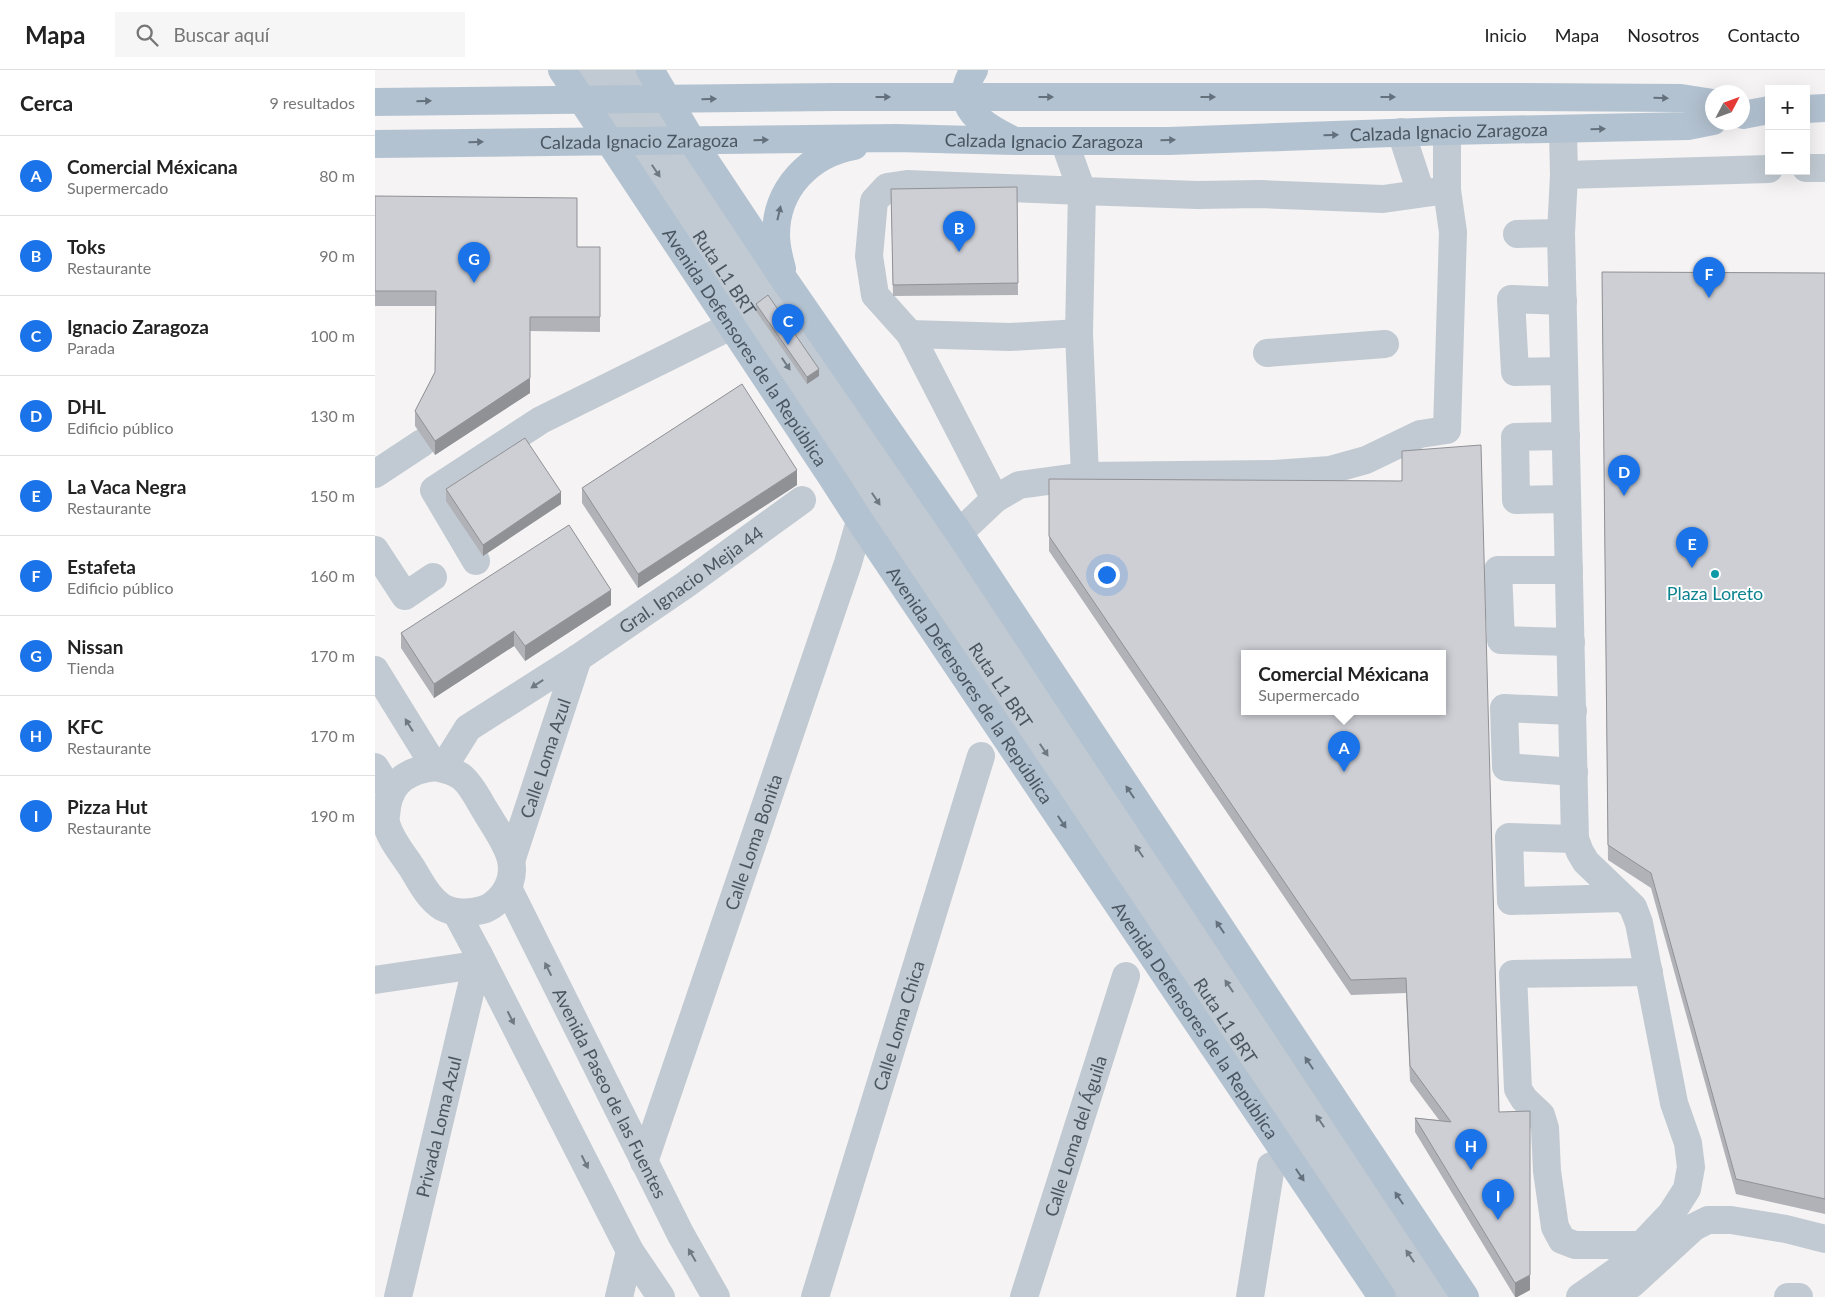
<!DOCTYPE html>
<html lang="es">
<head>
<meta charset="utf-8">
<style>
  body { margin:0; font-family:Lato,sans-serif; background:#f6f6f6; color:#222 }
  .controls { position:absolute; right:15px; top:15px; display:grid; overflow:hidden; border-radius:0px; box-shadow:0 5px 20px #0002 }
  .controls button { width:45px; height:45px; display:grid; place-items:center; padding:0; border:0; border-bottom:1px solid #e0e0e0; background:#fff; color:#222; font:25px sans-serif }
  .compass { position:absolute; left:1330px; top:15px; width:45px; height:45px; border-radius:50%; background:#fff; box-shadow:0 5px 20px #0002; rotate:49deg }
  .you { position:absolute; left:731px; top:504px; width:18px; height:18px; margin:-12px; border:4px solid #fff; border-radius:50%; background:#1a73e8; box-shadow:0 0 0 8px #1a73e833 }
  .badge { display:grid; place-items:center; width:32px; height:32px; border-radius:50%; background:#1a73e8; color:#fff; font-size:16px; font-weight:700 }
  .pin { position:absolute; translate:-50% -41px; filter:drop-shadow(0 1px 2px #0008) }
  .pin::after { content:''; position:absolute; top:26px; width:18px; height:15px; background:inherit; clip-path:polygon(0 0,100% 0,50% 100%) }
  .popup { position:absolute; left:866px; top:580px; width:205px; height:65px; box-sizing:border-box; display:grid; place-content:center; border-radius:0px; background:#fff; filter:drop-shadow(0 1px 4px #0005); font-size:16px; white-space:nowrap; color:#767676 }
  .popup b { font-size:19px; color:#222 }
  .popup::after { content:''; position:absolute; left:50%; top:100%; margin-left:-10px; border:10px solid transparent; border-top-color:#fff }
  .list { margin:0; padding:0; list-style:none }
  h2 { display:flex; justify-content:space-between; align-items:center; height:65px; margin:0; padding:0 20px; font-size:21px }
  h2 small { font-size:16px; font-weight:400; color:#767676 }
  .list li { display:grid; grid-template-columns:32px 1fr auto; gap:15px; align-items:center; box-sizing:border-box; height:80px; padding:0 20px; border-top:1px solid #e0e0e0 }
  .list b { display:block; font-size:19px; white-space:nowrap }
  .list p { margin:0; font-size:16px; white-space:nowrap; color:#767676 }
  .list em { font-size:16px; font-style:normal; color:#767676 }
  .icon { flex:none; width:28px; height:28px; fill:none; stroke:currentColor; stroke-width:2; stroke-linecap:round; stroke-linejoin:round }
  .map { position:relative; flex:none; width:1450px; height:1227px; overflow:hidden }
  header { display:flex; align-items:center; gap:30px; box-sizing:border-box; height:70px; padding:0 25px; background:#fff; border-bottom:1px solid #e0e0e0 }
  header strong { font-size:24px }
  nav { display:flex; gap:28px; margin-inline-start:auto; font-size:18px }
  .search { width:350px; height:45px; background:#f6f6f6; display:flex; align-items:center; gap:12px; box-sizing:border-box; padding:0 18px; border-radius:0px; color:#767676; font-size:19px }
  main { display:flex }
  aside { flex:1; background:#fff }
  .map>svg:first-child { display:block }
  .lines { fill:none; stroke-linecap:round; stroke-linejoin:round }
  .minor { stroke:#c1cad2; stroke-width:28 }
  .major { stroke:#b3c2d1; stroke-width:28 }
  .wall { fill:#b0b2b7 }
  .shaded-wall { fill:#909195 }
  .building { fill:#cdcfd5; stroke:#909195; fill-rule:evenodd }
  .oneway { fill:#64717d }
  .oneway2 { fill:#6e7983 }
  .culture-dot { fill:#0f9aa8; stroke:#fff; stroke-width:2 }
  .labels { text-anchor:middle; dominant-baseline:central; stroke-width:4; stroke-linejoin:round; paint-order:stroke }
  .street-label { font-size:18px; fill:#4a5661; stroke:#fff }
  .culture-label { font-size:18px; fill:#0d838f; stroke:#fff }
</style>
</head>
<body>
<header>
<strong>Mapa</strong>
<div class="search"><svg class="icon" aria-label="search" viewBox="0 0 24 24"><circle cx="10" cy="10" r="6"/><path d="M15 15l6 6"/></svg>Buscar aquí</div>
<nav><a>Inicio</a><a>Mapa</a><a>Nosotros</a><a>Contacto</a></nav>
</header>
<main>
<aside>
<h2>Cerca<small>9 resultados</small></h2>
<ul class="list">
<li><span class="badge">A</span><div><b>Comercial Méxicana</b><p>Supermercado</p></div><em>80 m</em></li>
<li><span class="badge">B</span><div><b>Toks</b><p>Restaurante</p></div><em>90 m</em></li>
<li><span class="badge">C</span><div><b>Ignacio Zaragoza</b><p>Parada</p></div><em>100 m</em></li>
<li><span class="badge">D</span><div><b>DHL</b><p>Edificio público</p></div><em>130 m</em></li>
<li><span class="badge">E</span><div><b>La Vaca Negra</b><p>Restaurante</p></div><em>150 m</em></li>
<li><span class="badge">F</span><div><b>Estafeta</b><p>Edificio público</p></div><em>160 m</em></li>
<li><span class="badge">G</span><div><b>Nissan</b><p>Tienda</p></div><em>170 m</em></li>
<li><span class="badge">H</span><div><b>KFC</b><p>Restaurante</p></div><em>170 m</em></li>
<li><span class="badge">I</span><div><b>Pizza Hut</b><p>Restaurante</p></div><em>190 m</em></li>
</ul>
</aside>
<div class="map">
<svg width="1450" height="1227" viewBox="0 0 1450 1227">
  <rect width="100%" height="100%" fill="#f5f3f3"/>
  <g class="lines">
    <g class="minor">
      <path id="s1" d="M218 0 261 70 1036 1227"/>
      <path d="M245 0 288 70 1062 1227"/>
      <path d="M1188 60 1189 105 1186 163 1200 769 1205 782 1211 792 1258 837 1264 853 1299 1033 1313 1073 1316 1097 1312 1119 1296 1144 1242 1201 1205 1227"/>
      <path d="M1026 62 1046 123"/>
      <path d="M1431 98H1450"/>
      <path d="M1189 105 1394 99"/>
      <path d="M1142 164 1186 163"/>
      <path d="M1188 231 1136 229 1140 302 1189 301"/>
      <path d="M535 264 635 267 704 263"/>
      <path d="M892 283 1010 274"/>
      <path d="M1191 366 1140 367 1141 430 1192 429"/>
      <path d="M0 404 47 373"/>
      <path d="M710 406 704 263 707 121 822 125 885 124 1008 129 1072 120"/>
      <path d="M620 429 535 264 500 225 494 186 499 131 512 117 532 114 707 121 689 71"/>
      <path d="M584 463 620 429 644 415 710 406 899 404 955 400 991 390 1045 364 1072 360 1078 162 1072 120V61"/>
      <path d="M0 480 30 526 58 507"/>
      <path d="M101 491 59 420 166 350 356 256"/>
      <path d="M1194 500H1123L1126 570 1196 572"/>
      <path d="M0 600 60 697"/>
      <path d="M1198 641 1129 638 1131 697 1199 702"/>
      <path d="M0 697 16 723"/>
      <path d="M60 697C70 699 80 701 88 708 98 717 104 731 111 742 127 769 150 795 128 825 123 831 116 838 107 840 93 844 80 844 67 837 53 828 45 811 37 798 28 784 14 768 11 752 10 747 12 741 12 737 16 710 35 700 60 697Z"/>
      <path id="s2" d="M68 698 93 658 203 588 310 515 427 430"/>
      <path d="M1200 769 1134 767 1136 831 1248 828"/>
      <path id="s3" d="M137 788 203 588"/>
      <path id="s4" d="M133 818 306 1165 341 1227"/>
      <path d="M81 842 104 885 255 1181 286 1227"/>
      <path d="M0 910 101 895"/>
      <path id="s5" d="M269 1092 473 493 485 451"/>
      <path d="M1268 1175H1200L1187 1170 1180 1157 1172 1101 1170 1058 1166 1045 1149 1029 1143 1019 1138 904 1274 902"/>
      <path id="s6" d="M23 1227 104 885"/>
      <path d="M244 1227 255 1181"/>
      <path id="s7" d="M440 1227 606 686"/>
      <path id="s8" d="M649 1227 751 906"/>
      <path d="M875 1227 896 1096"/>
      <path d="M1240 1227 1258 1213 1319 1157 1333 1150H1356L1411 1159 1450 1169"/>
      <path d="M1413 1227H1424"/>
    </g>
    <g class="major">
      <path id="s9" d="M187 0 456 406 485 451 1007 1227"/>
      <path d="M275 0 317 71 408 208 584 463 1090 1227"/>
      <path d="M599 0C576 36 607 55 636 69"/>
      <path d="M0 32 459 27H1132L1306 28 1338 33"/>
      <path d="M1431 39 1450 38"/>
      <path d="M1368 45 1394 40"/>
      <path id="s10" d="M0 74 521 68 640 71H794L1072 61 1313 56 1338 51"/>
      <path d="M407 199C404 188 401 176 401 165 401 118 435 84 479 76"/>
    </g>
  </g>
  <path class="wall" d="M642 117 643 225 518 226 516 119Z
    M0 126 202 177H225V262L155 261V323L60 385 40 356V341L60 302 61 236H0Z
    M1227 202 1450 203V1144L1361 1124 1276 818 1233 790Z
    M381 234 444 306 432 314 381 241Z
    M674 409 1027 411 1124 1042 1155 1220 1142 1227H1140L1040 1062V1048L1064 1050 1035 1011 1031 923 976 925 674 481Z
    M422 415 263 518 207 433V418Z
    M71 419 186 434 108 486 71 431Z
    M236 535 150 591 139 576 59 628 26 578V563Z"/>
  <path class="shaded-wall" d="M444 299V306L432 314V307Z
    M155 308V323L60 385V371Z
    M422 400V415L263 518V504Z
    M186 422V434L108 486V475Z
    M236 520V535L150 591V576Z
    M139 561V576L59 628V614Z
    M1155 1205V1220L1142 1227H1140V1213Z"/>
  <path class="building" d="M642 117 643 213 518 215 516 119Z
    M0 126 202 128V177H225V247H155V308L60 371 40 341 60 302 61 221H0Z
    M1227 202 1450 203V1129L1361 1109 1276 803 1233 775Z
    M393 225 444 299 432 307 381 234Z
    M367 314 422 400 263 504 207 418Z
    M150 368 186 422 108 475 71 419Z
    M1106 375 1124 1042 1155 1041V1205L1140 1213 1040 1048 1076 1052 1035 996 1031 908 976 910 674 466V409L1027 411V381ZM870 583H1068V641H870Z
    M194 455 236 520 150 576 139 561 59 614 26 563Z"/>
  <defs><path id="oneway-solid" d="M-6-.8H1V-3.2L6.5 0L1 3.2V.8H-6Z" transform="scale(1.25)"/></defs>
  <g class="oneway">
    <use href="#oneway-solid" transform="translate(508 27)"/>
    <use href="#oneway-solid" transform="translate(671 27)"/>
    <use href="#oneway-solid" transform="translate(833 27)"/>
    <use href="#oneway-solid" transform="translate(1013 27)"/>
    <use href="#oneway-solid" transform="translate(1286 28) rotate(1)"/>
    <use href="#oneway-solid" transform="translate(334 29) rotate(-1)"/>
    <use href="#oneway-solid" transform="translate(49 31) rotate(-1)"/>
    <use href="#oneway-solid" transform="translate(1223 59) rotate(-2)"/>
    <use href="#oneway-solid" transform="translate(956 65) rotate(-2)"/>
    <use href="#oneway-solid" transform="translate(386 70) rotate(-1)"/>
    <use href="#oneway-solid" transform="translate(793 70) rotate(-1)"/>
    <use href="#oneway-solid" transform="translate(101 72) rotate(-1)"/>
    <use href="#oneway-solid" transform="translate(404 143) rotate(-77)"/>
    <use href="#oneway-solid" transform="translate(755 722) rotate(-124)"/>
    <use href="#oneway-solid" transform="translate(687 752) rotate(56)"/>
    <use href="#oneway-solid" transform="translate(845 857) rotate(-124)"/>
    <use href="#oneway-solid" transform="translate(934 993) rotate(-124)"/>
    <use href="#oneway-solid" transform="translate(925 1105) rotate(56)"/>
    <use href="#oneway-solid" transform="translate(1024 1128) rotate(-124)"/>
  </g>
  <g class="oneway2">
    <use href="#oneway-solid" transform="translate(281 101) rotate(56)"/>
    <use href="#oneway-solid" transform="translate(411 294) rotate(56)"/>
    <use href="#oneway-solid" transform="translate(501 429) rotate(56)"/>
    <use href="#oneway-solid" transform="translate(162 614) rotate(147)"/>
    <use href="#oneway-solid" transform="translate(34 655) rotate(-122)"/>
    <use href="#oneway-solid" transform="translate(669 680) rotate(56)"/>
    <use href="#oneway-solid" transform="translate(764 781) rotate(-124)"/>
    <use href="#oneway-solid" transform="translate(173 899) rotate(-116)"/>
    <use href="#oneway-solid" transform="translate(854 916) rotate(-124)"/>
    <use href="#oneway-solid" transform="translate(136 948) rotate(63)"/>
    <use href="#oneway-solid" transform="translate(945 1051) rotate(-124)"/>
    <use href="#oneway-solid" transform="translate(210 1092) rotate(63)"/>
    <use href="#oneway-solid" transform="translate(317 1185) rotate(-120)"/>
    <use href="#oneway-solid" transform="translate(1035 1186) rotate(-124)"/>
  </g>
  <circle class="culture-dot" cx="1340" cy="504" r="5"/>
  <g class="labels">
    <g class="street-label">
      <text stroke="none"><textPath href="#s10" startOffset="1074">Calzada Ignacio Zaragoza</textPath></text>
      <text stroke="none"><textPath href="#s10" startOffset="669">Calzada Ignacio Zaragoza</textPath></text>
      <text stroke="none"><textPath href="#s10" startOffset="264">Calzada Ignacio Zaragoza</textPath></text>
      <text stroke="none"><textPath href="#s1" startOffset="242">Ruta L1 BRT</textPath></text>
      <text stroke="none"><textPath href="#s9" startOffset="332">Avenida Defensores de la República</textPath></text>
      <text stroke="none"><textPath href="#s2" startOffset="315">Gral. Ignacio Mejia 44</textPath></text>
      <text stroke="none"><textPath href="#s1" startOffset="738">Ruta L1 BRT</textPath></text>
      <text stroke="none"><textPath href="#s9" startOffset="738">Avenida Defensores de la República</textPath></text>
      <text stroke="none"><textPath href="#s3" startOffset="105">Calle Loma Azul</textPath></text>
      <text stroke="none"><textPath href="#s5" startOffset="338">Calle Loma Bonita</textPath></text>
      <text stroke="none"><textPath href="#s9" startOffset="1142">Avenida Defensores de la República</textPath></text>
      <text stroke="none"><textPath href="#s1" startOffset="1142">Ruta L1 BRT</textPath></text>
      <text stroke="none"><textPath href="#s7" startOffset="284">Calle Loma Chica</textPath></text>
      <text stroke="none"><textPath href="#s4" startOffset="229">Avenida Paseo de las Fuentes</textPath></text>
      <text stroke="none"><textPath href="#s6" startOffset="175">Privada Loma Azul</textPath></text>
      <text stroke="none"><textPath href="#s8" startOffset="169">Calle Loma del Águila</textPath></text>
    </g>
    <g class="culture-label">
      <text x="1340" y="523">Plaza Loreto</text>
    </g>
  </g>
</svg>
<div class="controls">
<button>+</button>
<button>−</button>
</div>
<svg class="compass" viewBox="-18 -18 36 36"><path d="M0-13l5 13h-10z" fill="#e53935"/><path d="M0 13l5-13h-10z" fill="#767676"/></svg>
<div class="you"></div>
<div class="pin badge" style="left:969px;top:702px">A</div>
<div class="popup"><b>Comercial Méxicana</b>Supermercado</div>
<div class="pin badge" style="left:584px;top:182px">B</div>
<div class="pin badge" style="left:413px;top:275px">C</div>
<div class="pin badge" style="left:1249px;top:426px">D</div>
<div class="pin badge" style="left:1317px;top:498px">E</div>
<div class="pin badge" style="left:1334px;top:228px">F</div>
<div class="pin badge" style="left:99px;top:213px">G</div>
<div class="pin badge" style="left:1096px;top:1100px">H</div>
<div class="pin badge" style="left:1123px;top:1150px">I</div>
</div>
</main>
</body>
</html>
